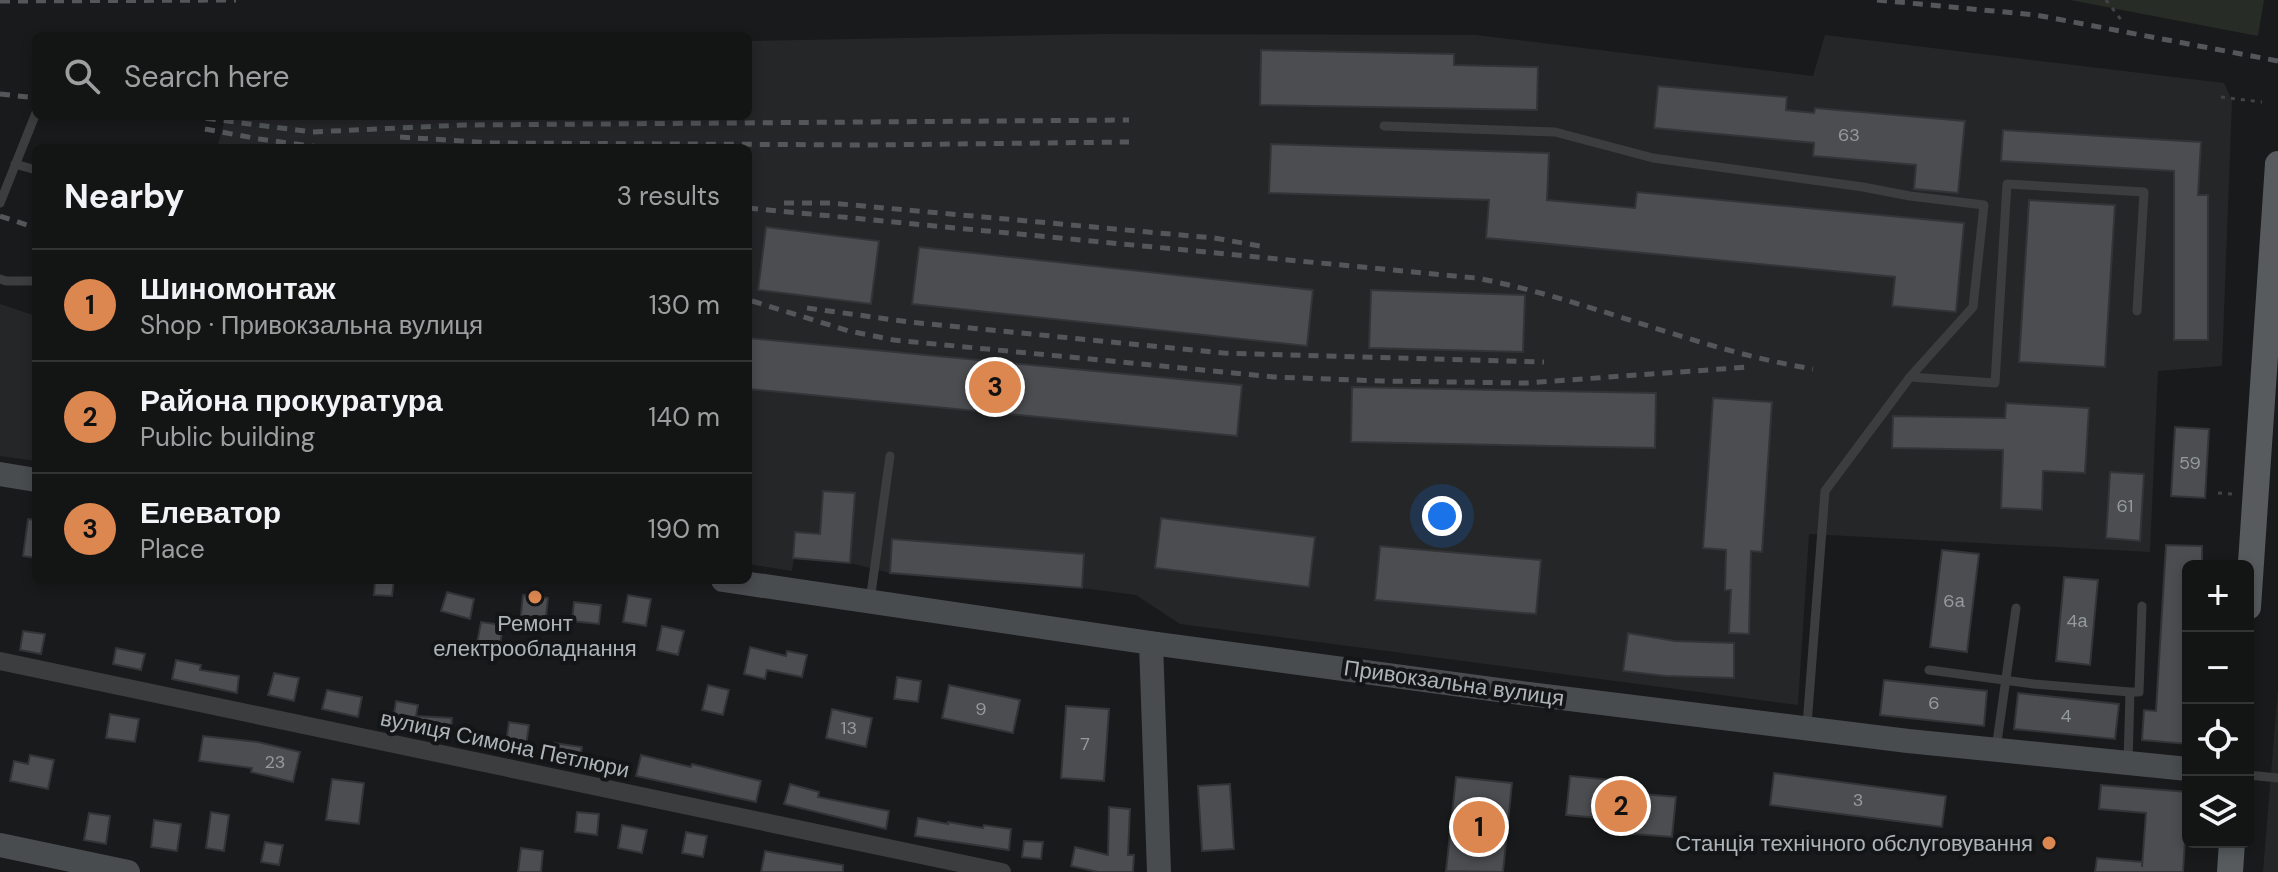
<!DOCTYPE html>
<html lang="en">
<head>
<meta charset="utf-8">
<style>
  body { margin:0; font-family:"DM Sans",sans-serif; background:#202122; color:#f1f3f6 }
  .controls { position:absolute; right:24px; bottom:24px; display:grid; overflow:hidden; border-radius:12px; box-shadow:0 4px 12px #0003 }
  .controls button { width:72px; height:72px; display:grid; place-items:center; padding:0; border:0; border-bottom:2px solid #323334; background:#131414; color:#f1f3f6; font:40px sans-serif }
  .you { position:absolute; left:1442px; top:516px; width:28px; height:28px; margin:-20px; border:6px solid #fff; border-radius:50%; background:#1a73e8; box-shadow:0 0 0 12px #1a73e833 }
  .badge { display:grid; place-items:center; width:52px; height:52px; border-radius:50%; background:#dc8650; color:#111; font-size:26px; font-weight:700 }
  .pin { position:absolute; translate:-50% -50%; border:4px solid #fff; box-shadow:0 2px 8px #0006 }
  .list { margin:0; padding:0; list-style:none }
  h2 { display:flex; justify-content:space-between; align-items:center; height:104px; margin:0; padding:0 32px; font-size:34px }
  h2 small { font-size:26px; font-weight:400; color:#9d9ea0 }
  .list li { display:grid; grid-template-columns:52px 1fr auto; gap:24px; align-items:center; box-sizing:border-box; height:112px; padding:0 32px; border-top:2px solid #323334 }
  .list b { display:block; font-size:30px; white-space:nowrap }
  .list p { margin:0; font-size:26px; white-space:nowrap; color:#9d9ea0 }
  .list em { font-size:26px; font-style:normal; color:#9d9ea0 }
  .icon { flex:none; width:44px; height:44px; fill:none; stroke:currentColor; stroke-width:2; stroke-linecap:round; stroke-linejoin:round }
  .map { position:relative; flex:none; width:2278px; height:872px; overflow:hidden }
  .search { position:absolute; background:#131414; box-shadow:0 4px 12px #0003; left:32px; top:32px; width:720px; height:88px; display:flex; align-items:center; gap:20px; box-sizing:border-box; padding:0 28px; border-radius:12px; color:#9d9ea0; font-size:30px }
  .panel { position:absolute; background:#131414; box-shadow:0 4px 12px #0003; left:32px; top:144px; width:720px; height:440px; border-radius:12px }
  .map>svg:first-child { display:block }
  .built { fill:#252628 }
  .green { fill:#272d26 }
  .building { fill:#4b4d50; stroke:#333437; stroke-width:2 }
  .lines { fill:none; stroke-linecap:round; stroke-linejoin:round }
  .path { stroke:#414446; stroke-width:3; stroke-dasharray:4 6; stroke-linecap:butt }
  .lane { stroke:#3b3d3f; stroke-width:9 }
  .street { stroke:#3b3d3f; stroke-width:18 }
  .secondary { stroke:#494c4f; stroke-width:24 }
  .primary { stroke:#575b5e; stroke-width:26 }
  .rail { stroke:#54575a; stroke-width:5; stroke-dasharray:10 8; stroke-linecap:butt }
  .poi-dot { fill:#dc8650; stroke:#141516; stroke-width:3 }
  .labels { text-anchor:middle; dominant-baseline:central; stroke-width:8; stroke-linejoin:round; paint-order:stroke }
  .number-label { font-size:18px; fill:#949a9f }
  .poi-label { font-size:22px; fill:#adb4b9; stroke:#141516 }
  .street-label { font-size:22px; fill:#adb4b9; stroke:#141516 }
</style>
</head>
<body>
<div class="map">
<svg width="2278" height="872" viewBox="0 0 2278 872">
  <rect width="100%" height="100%" fill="#191a1b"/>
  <path class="built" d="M1102 34 1476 35 1813 76 1825 35 2224 83 2232 101 2222 366 2158 371 2150 552 1809 534 1798 705 1180 624 1136 595 1082 588 890 573 850 563 794 559 792 571 748 564V148H217L226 116H748V41Z
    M0 304 36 316V461L0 456Z
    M2278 688V872H2263Z"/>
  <path class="green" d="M2070 0H2264L2258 36Z"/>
  <path class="building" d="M1261 50 1454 54V65L1538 67 1537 110 1260 105Z
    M1658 86 1787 97 1786 110 1814 113 1815 108 1965 121 1958 193 1914 189 1916 165 1813 156 1814 143 1654 128Z
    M2003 130 2201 142 2198 195H2208V340H2174V171L2001 161Z
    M1271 144 1549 153 1547 200 1635 208 1637 192 1964 223 1956 312 1892 306 1895 277 1486 238 1489 200 1269 193Z
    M2029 200 2115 205 2105 367 2019 362Z
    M766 227 879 241 871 304 758 290Z
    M919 247 1313 290 1307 346 912 304Z
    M1371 290 1525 295 1523 352 1369 348Z
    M748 338 1242 385 1237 436 748 389Z
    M1352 387 1656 393 1655 448 1351 442Z
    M1713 398 1772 402 1762 552 1751 551 1749 634 1729 633 1731 590H1725L1726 550 1703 548Z
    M2006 403 2089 408 2085 473 2043 471 2042 510 2001 508 2003 450 1892 448 1893 416 2005 418Z
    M2175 427 2209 429 2205 498 2171 496Z
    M2110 472 2144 474 2140 541 2106 538Z
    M823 491 855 493 850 563 793 558 795 532 820 534Z
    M1161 518 1315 537 1309 587 1155 568Z
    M28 519 36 520V558L23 556Z
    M892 539 1084 554 1082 588 890 573Z
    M2166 545 2202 546V566H2188V744L2142 740 2144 710 2156 711Z
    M1380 546 1541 560 1536 614 1375 600Z
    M1942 550 1979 554 1967 652 1930 647Z
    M2064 577 2098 580 2090 665 2056 661Z
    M375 580H394L392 596 374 595Z
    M447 592 474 599 470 619 441 611Z
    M523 595 548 598 545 626 520 623Z
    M628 595 651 599 646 626 623 622Z
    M574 602 601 605 599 624 572 621Z
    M481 622 503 625 500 646 477 643Z
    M662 626 684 631 678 655 657 650Z
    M23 631 45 634 41 654 20 650Z
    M1628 633 1675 641 1734 643V678L1665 676 1623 671Z
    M750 647 786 656 787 651 807 655 802 677 767 670 765 679 744 674Z
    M116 648 145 654 141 670 113 664Z
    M176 660 201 665 200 670 239 676 237 693 172 679Z
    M274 673 299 678 294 701 268 695Z
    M897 677 921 681 918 702 894 699Z
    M1884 680 1987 691 1984 726 1880 715Z
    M708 685 729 690 723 715 702 710Z
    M949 685 1020 700 1013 733 942 718Z
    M327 690 362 697 358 717 322 709Z
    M2018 693 2119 704 2115 739 2014 729Z
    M396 701 418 705 416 716 452 718 451 735 425 734V731L392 726Z
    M1066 706 1109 709 1104 781 1061 778Z
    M832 709 872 718 866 747 826 738Z
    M110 714 139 719 135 742 106 738Z
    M509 722 529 725 525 753 505 750Z
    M203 736 258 742 300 752 293 782 251 772 252 768 199 761Z
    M554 743 582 747 579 764 552 761Z
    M30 755 54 760 48 789 10 781 14 761 28 764Z
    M641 755 691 767 692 764 761 781 756 802 636 776Z
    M1774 773 1946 796 1942 827 1770 805Z
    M1570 776 1622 781 1621 792 1676 797 1672 837 1609 832 1610 819 1566 815Z
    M1456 777 1512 783 1503 872 1446 871Z
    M332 779 364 783 359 824 326 820Z
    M790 784 819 792 818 797 889 811 886 829 784 804Z
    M1230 784 1234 849 1202 851 1198 786Z
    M2101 785 2188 792 2183 872H2095L2097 858 2142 862V867L2146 813 2099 809Z
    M1109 807 1130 809 1128 855H1134L1133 872H1098L1071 866 1075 847 1108 855Z
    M211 812 229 815 224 851 206 848Z
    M577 812 599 814 597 835 575 832Z
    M89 813 110 816 106 844 84 840Z
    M918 818 948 824V822L983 828 984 825 1011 829 1009 850 915 836Z
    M154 820 181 824 177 851 151 847Z
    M622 825 647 830 642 853 618 848Z
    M686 832 707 836 703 857 682 853Z
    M1024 841 1043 842 1041 859 1022 857Z
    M265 842 283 845 279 865 261 862Z
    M521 848 543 851 541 872H518Z
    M765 851 843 865V872H761Z"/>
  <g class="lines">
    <path class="path" d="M2106 0 2122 21
      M2221 97 2262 102
      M2218 493 2233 494"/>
    <path class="lane" d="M1384 126 1555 132 1653 158 1863 187 1910 196 1984 205 1973 307 1910 377 1825 491 1807 725
      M15 164 36 170
      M0 203 36 113
      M0 279 6 281H36
      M1910 377 1995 383 2007 184 2144 192 2137 311
      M870 601 890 456
      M1929 670 2034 684 2130 692
      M1996 749 2016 608
      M2128 763 2130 692H2139L2142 606
      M2248 775 2278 778"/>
    <path class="street" d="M0 661 1002 872"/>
    <path class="secondary" d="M0 474 36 480
      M723 580 1151 643 1521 693 1908 741 2188 769
      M1151 643 1159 872
      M0 845 128 872"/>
    <path class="primary" d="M2248 607 2278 164
      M2230 872 2232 842"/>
    <path class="rail" d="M1877 0 2036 15 2278 61
      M0 1 236 0
      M0 94 36 98
      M188 116 312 132 463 125 1129 120
      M205 129 259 139 326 148
      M400 137 493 143 871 145 1129 142
      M784 203H830L1214 238 1266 247
      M748 208 1476 278C1591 300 1697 350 1813 369
      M0 216 36 228
      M752 301 849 331 894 340 1274 377 1382 381 1526 383 1749 367
      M807 308 909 322 1223 353 1544 362"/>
  </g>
  <g class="poi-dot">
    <circle cx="535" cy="597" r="8"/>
    <circle cx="2049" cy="843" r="8"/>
  </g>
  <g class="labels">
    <g class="number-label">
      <text x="1849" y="135">63</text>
      <text x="2190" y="463">59</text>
      <text x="2125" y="506">61</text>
      <text x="1954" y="601">6а</text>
      <text x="2077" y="621">4а</text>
      <text x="1934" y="703">6</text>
      <text x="981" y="709">9</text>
      <text x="2066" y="716">4</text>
      <text x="849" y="728">13</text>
      <text x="1085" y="744">7</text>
      <text x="275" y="762">23</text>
      <text x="1858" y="800">3</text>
    </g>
    <g class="poi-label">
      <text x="535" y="623">Ремонт<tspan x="535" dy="25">електрообладнання</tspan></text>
      <text x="2033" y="843" text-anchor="end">Станція технічного обслуговування</text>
    </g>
    <g class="street-label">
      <text transform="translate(1454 683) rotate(8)">Привокзальна вулиця</text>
      <text transform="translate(505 744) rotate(12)">вулиця Симона Петлюри</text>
    </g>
  </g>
</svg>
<div class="controls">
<button>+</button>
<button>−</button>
<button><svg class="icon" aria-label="locate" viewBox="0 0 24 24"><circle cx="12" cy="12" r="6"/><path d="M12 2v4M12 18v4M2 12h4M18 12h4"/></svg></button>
<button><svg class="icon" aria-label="layers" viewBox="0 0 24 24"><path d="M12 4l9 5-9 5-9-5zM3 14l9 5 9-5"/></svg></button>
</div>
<div class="you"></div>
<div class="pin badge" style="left:1479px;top:827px">1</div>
<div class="pin badge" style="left:1621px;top:806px">2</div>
<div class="pin badge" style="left:995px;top:387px">3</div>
<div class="search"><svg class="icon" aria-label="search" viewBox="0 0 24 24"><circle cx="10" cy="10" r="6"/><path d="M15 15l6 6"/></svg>Search here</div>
<section class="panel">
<h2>Nearby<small>3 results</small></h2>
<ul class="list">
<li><span class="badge">1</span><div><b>Шиномонтаж</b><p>Shop · Привокзальна вулиця</p></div><em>130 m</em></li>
<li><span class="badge">2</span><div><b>Района прокуратура</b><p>Public building</p></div><em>140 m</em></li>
<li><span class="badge">3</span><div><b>Елеватор</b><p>Place</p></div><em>190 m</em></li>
</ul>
</section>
</div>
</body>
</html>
